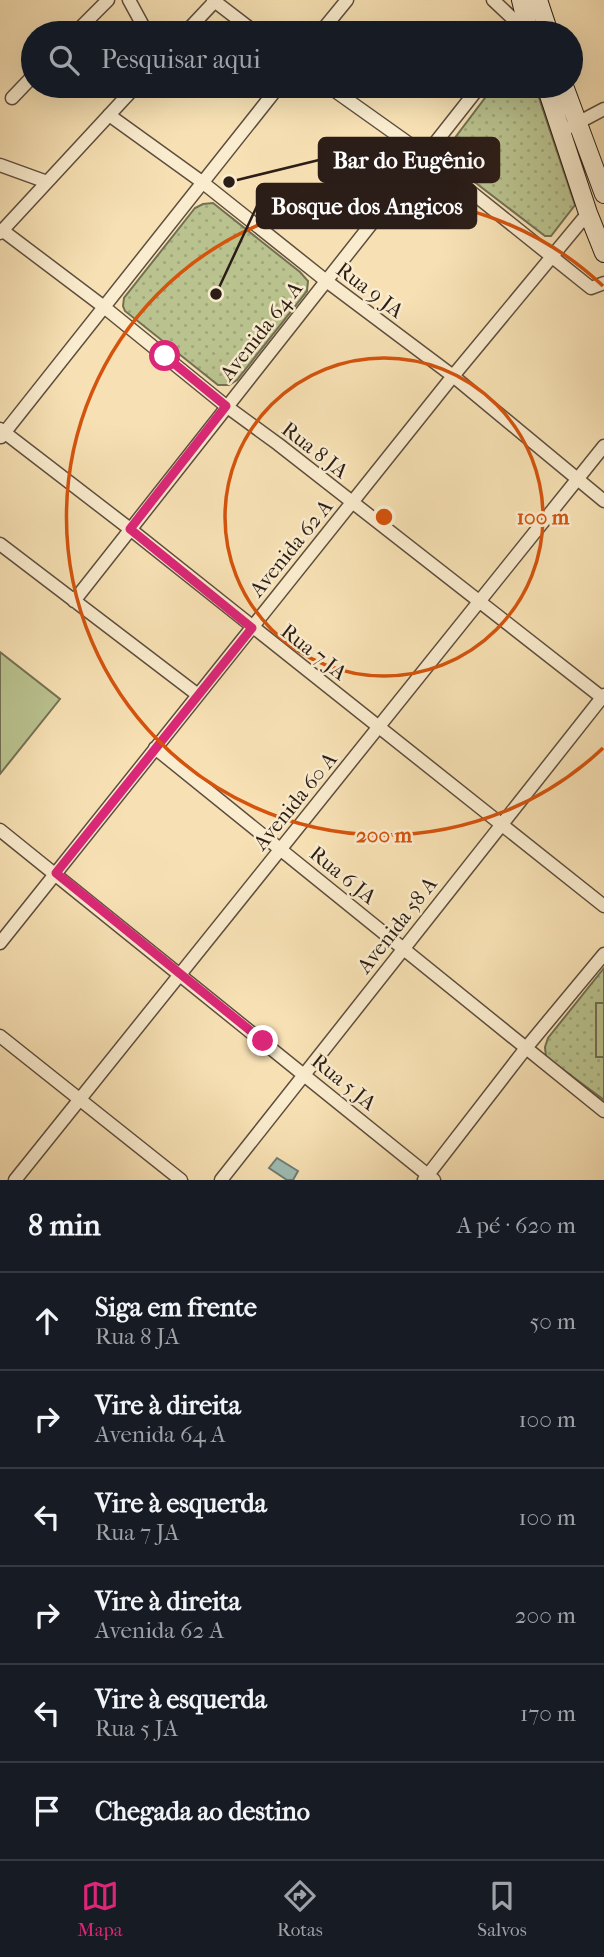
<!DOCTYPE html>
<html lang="pt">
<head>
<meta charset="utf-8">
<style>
  body { margin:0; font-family:"IM FELL French Canon",serif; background:#242831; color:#f1f3f6 }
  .stop { position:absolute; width:21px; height:21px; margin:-16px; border:5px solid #db2777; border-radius:50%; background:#fff }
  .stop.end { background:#db2777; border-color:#fff; box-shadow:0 2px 7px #0008 }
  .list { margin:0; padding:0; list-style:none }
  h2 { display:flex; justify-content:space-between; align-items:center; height:91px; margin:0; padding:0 28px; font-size:30px }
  h2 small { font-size:23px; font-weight:400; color:#9ea1a6 }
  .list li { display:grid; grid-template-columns:46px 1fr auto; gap:21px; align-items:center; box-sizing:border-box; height:98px; padding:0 28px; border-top:2px solid #363941 }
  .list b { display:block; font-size:26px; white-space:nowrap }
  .list p { margin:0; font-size:23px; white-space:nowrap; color:#9ea1a6 }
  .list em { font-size:23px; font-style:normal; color:#9ea1a6 }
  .icon { flex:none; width:38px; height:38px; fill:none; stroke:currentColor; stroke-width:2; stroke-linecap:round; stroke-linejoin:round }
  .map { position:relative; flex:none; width:604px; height:1180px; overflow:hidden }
  .search { position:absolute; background:#171b24; box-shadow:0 7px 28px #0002; left:21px; right:21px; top:21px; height:77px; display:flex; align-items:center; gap:18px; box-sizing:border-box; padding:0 24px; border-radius:38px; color:#9ea1a6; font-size:26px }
  .sheet { height:679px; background:#171b24 }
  nav { display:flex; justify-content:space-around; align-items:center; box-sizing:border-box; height:98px; border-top:2px solid #363941; background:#171b24; font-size:19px; color:#9ea1a6 }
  nav a { display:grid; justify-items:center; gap:4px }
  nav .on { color:#db2777 }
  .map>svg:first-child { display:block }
  .grass { fill:url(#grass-dots); stroke:#727053; stroke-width:2 }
  .pitch { fill:#bac38f; stroke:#727053; stroke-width:2 }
  .water { fill:#9ebcb3; stroke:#707c75; stroke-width:2 }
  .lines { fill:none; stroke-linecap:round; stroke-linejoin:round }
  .minor-casing { stroke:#5e4e3e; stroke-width:15 }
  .secondary-casing { stroke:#2b1d17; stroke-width:20 }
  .minor { stroke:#faecce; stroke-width:12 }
  .secondary { stroke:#faecce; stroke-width:18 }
  .route { stroke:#db2777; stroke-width:9 }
  .ring { fill:none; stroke:#d5530d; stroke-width:3.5 }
  .labels { text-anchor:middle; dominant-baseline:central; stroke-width:5; stroke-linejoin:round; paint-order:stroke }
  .street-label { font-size:21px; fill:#2b1d17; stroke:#faecce }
  .centre { fill:#d5530d; stroke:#faecce; stroke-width:3.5 }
  .ring-label { font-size:21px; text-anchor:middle; font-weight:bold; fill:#d5530d; stroke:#faecce; stroke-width:5; stroke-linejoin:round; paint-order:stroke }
  .leader { fill:none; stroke:#2b1d17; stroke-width:2.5 }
  .callout-dot { fill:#2b1d17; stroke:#faecce; stroke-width:2.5 }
  .callout { fill:#2b1d17; stroke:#2b1d17; stroke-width:2.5 }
  .callout-label { font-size:23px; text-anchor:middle; font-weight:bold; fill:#fff }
</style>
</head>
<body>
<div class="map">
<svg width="604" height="1180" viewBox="0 0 604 1180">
  <defs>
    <pattern id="grass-dots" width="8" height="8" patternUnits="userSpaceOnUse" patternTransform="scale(1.75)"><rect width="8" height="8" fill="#bac38f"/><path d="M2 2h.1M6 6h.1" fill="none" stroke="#a0a77b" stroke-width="1.8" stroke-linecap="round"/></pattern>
  </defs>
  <rect width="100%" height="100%" fill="#f7e1b4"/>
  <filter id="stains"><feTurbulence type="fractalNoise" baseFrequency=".00286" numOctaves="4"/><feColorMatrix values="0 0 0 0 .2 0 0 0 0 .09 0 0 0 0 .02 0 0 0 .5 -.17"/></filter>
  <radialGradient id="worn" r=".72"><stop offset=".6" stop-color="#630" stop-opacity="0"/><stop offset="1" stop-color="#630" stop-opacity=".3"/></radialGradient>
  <path class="grass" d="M494 86H535L575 205 551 236H545L455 167 450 157 448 147Z
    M213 203 300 272 308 281 307 291 237 380 229 385H218L125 311 123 306 124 298 195 208 203 204Z
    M604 968V1100L546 1057 545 1047 548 1038Z"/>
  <path class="pitch" d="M0 652 60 699 0 774Z
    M596 1003H604V1057H596Z"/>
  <path class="water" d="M277 1158 298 1171 293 1180H287L269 1168Z"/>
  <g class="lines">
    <g class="minor-casing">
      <path id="minor" d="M129 0 147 33
        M213 0 256 33
        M493 0 527 32
        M75 33 108 0
        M185 33 216 0
        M320 33 347 0
        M328 86 425 155 591 288 604 283
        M12 98 33 76
        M109 115 202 182 325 280 453 376 604 501
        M570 127 604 109
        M0 165 47 182
        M2 230 104 307 226 406 278 444 604 699
        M0 233 136 86
        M0 429 130 529 604 906
        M1 437 279 86
        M0 544 198 695
        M74 601 480 86
        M155 748 604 1111
        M0 830 434 1180
        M0 943 453 376 588 213
        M0 1036 181 1180
        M15 1180 604 446
        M221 1180 604 695
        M424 1180 526 1048 604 954"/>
    </g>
    <g class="secondary-casing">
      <path id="secondary" d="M521 0 529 33
        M538 0 549 33
        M546 86 588 213 604 253
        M564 86 604 194"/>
    </g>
    <use href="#minor" class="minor"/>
    <use href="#secondary" class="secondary"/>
  </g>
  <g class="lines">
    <path class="route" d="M165 356 226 406 130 529 252 628 56 873 263 1041"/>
  </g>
  <g class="ring">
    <circle cx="384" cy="517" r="159"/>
    <path d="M603 748A318 318 0 1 1 603 286"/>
  </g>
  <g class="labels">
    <g class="street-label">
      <text transform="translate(370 290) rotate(37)">Rua 9 JA</text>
      <text transform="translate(261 331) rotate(-52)">Avenida 64 A</text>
      <text transform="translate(315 450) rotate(38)">Rua 8 JA</text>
      <text transform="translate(291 548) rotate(-51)">Avenida 62 A</text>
      <text transform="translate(314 652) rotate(38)">Rua 7 JA</text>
      <text transform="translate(295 801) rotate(-51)">Avenida 60 A</text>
      <text transform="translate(343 875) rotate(39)">Rua 6 JA</text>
      <text transform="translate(397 925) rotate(-52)">Avenida 58 A</text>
      <text transform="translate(344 1082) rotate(39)">Rua 5 JA</text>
    </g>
  </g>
  <circle cx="384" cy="517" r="10" class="centre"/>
  <g class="ring-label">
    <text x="543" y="524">100 m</text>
    <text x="384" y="842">200 m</text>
  </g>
  <path class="leader" d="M229 182L319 160M216 294L257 206"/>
  <g class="callout-dot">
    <circle cx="229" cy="182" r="7"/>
    <circle cx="216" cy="294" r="7"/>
  </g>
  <g class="callout">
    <rect x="319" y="138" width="180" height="44" rx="7"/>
    <rect x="257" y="184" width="219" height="44" rx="7"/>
  </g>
  <g class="callout-label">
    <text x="409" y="168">Bar do Eugênio</text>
    <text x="367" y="214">Bosque dos Angicos</text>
  </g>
  <rect width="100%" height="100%" filter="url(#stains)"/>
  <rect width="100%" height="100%" fill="url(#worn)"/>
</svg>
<div class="stop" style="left:165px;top:356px"></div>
<div class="stop end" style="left:263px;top:1041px"></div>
<div class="search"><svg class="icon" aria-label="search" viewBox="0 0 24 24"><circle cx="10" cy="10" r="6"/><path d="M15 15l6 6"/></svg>Pesquisar aqui</div>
</div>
<section class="sheet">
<h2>8 min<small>A pé · 620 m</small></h2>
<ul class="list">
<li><svg class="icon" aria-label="ahead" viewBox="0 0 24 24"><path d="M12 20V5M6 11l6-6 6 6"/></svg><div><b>Siga em frente</b><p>Rua 8 JA</p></div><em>50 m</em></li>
<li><svg class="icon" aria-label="right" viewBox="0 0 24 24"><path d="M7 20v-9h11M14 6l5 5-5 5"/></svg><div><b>Vire à direita</b><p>Avenida 64 A</p></div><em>100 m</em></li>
<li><svg class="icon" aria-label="left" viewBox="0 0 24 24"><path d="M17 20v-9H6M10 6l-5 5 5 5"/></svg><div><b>Vire à esquerda</b><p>Rua 7 JA</p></div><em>100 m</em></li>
<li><svg class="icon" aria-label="right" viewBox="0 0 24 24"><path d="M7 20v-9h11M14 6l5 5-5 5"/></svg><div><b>Vire à direita</b><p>Avenida 62 A</p></div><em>200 m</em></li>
<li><svg class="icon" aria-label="left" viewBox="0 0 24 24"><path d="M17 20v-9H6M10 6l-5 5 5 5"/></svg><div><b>Vire à esquerda</b><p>Rua 5 JA</p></div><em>170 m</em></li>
<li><svg class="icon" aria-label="arrive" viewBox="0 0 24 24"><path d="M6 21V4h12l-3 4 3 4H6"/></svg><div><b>Chegada ao destino</b></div></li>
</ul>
</section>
<nav>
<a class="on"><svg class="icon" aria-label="map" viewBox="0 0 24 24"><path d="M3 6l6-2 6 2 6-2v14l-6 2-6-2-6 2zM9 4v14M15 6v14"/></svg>Mapa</a>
<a><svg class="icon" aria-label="directions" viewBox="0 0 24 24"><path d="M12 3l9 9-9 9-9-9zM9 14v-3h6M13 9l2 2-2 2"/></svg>Rotas</a>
<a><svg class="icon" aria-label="saved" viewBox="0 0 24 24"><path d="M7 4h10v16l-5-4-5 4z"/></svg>Salvos</a>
</nav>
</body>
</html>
